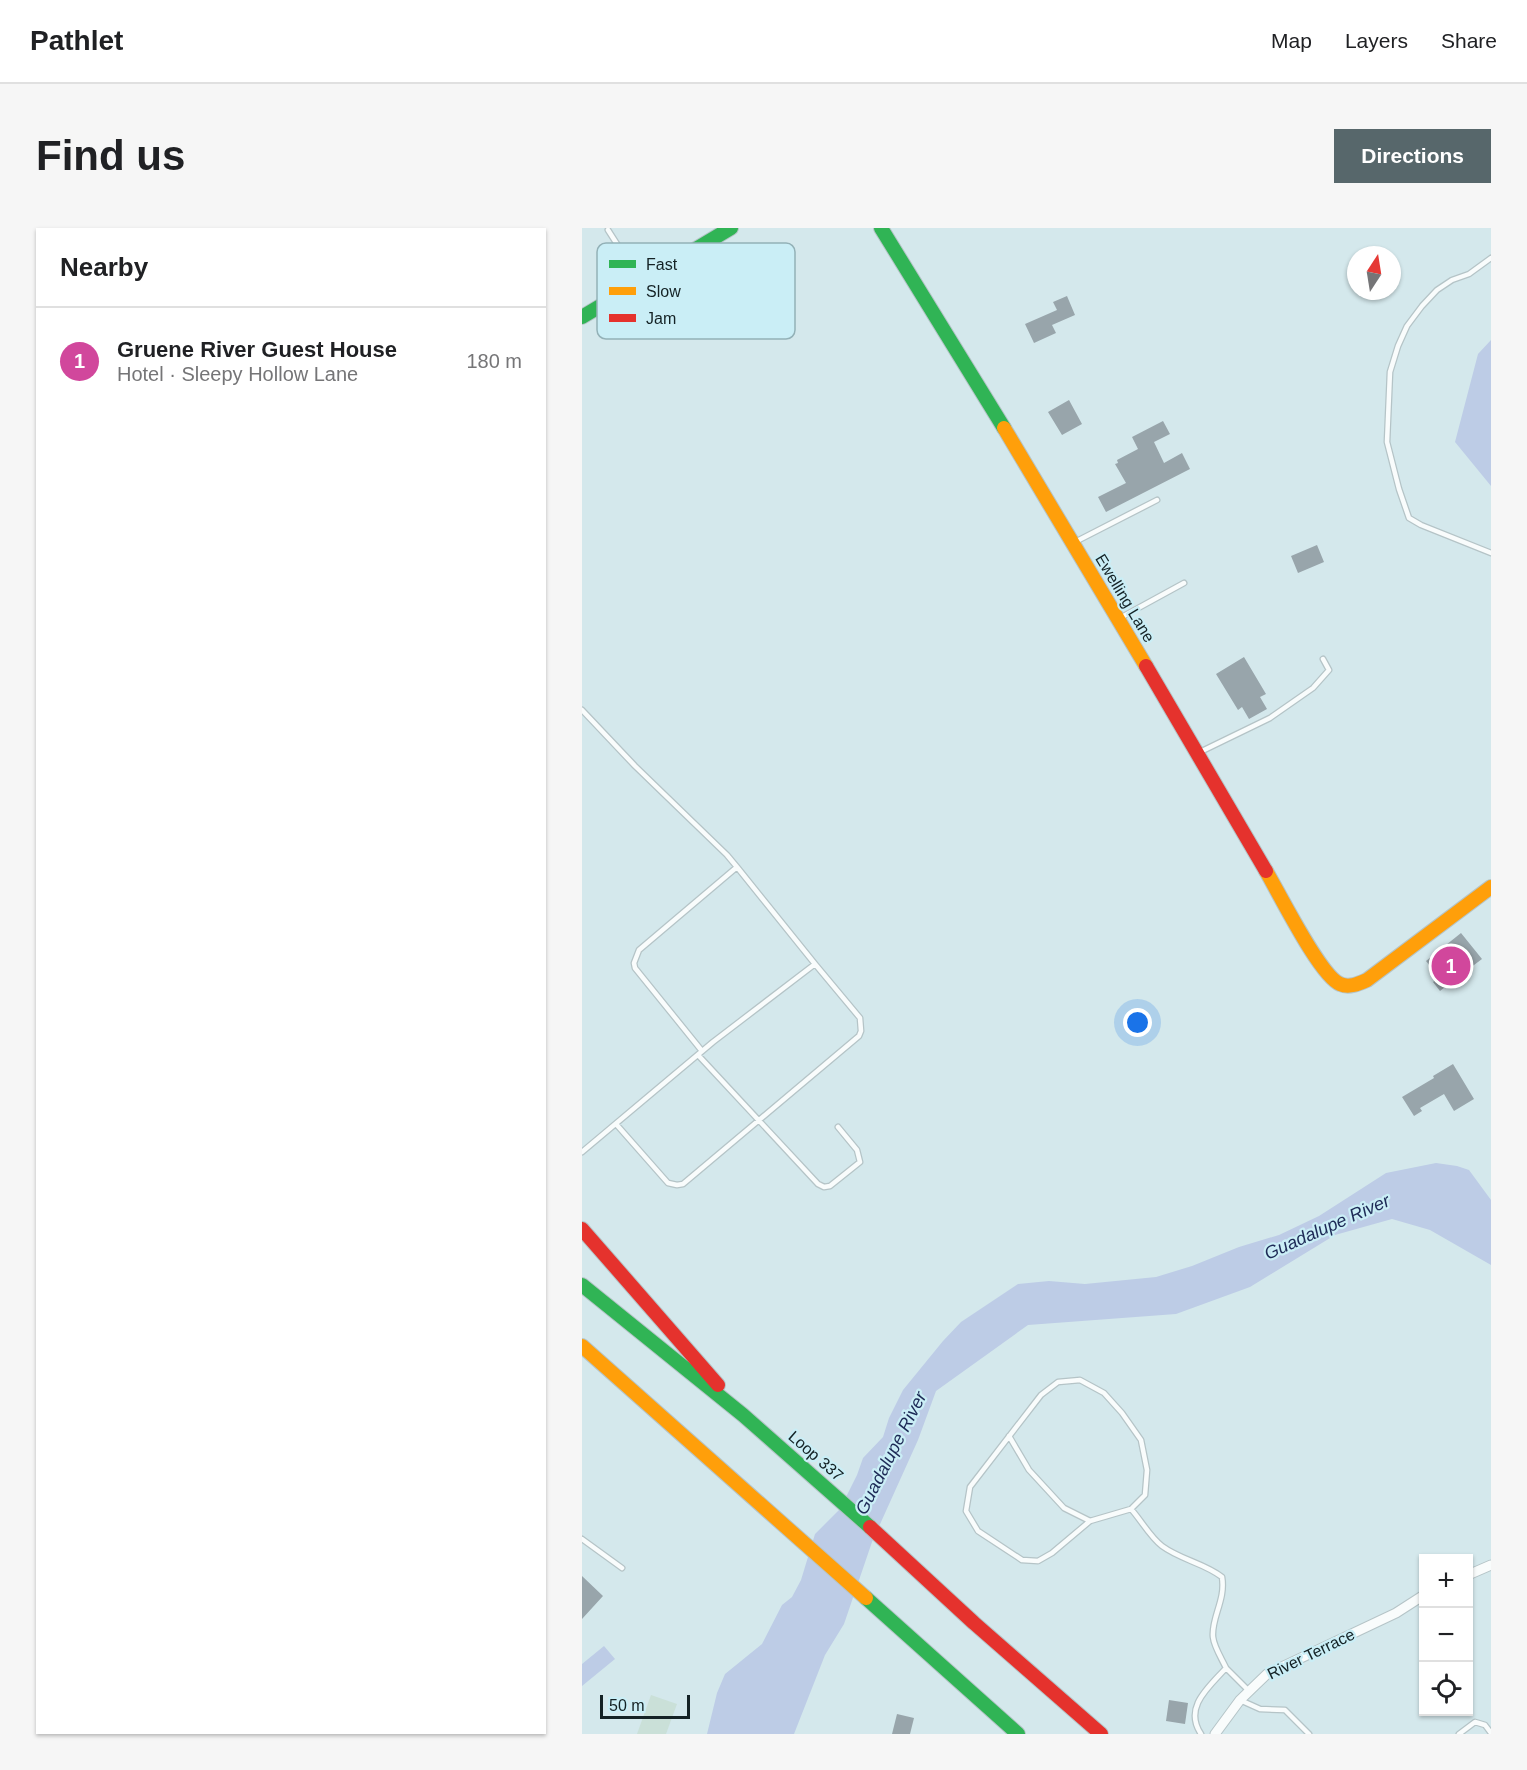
<!DOCTYPE html>
<html lang="en">
<head>
<meta charset="utf-8">
<style>
  body { margin:0; font-family:Helvetica,sans-serif; background:#f6f6f6; color:#202124 }
  .controls { position:absolute; right:18px; bottom:18px; display:grid; overflow:hidden; border-radius:0px; box-shadow:0 2px 4px #0004 }
  .controls button { width:54px; height:54px; display:grid; place-items:center; padding:0; border:0; border-bottom:2px solid #e0e0e0; background:#fff; color:#202124; font:30px sans-serif }
  .compass { position:absolute; left:765px; top:18px; width:54px; height:54px; border-radius:50%; background:#fff; box-shadow:0 2px 4px #0004; rotate:12deg }
  .scale { position:absolute; left:18px; bottom:15px; width:90px; box-sizing:border-box; padding-left:6px; border:3px solid #142225; border-top:0; font-size:16px; line-height:21px; white-space:nowrap; color:#142225; -webkit-text-stroke:4px #caeef6; paint-order:stroke }
  .you { position:absolute; left:556px; top:795px; width:21px; height:21px; margin:-15px; border:4px solid #fff; border-radius:50%; background:#1a73e8; box-shadow:0 0 0 9px #1a73e833 }
  .badge { display:grid; place-items:center; width:39px; height:39px; border-radius:50%; background:#57676b; color:#fff; font-size:20px; font-weight:700 }
  .pin { position:absolute; translate:-50% -50%; border:3px solid #fff; box-shadow:0 2px 6px #0006 }
  .list { margin:0; padding:0; list-style:none }
  h2 { display:flex; justify-content:space-between; align-items:center; height:78px; margin:0; padding:0 24px; font-size:26px }
  h2 small { font-size:20px; font-weight:400; color:#757577 }
  .list li { display:grid; grid-template-columns:39px 1fr auto; gap:18px; align-items:center; box-sizing:border-box; height:108px; padding:0 24px; border-top:2px solid #e0e0e0 }
  .list b { display:block; font-size:22px; white-space:nowrap }
  .list p { margin:0; font-size:20px; white-space:nowrap; color:#757577 }
  .list em { font-size:20px; font-style:normal; color:#757577 }
  .icon { flex:none; width:33px; height:33px; fill:none; stroke:currentColor; stroke-width:2; stroke-linecap:round; stroke-linejoin:round }
  .map { position:relative; flex:none; width:909px; height:1506px; overflow:hidden; border-radius:0px }
  header { display:flex; align-items:center; gap:36px; box-sizing:border-box; height:84px; padding:0 30px; background:#fff; border-bottom:2px solid #e0e0e0 }
  header strong { font-size:28px }
  nav { display:flex; gap:33px; margin-inline-start:auto; font-size:21px }
  .intro { display:flex; align-items:center; justify-content:space-between; box-sizing:border-box; height:144px; padding:0 36px }
  h1 { margin:0; font-size:42px }
  .button { padding:15px 27px; border-radius:0px; background:#57676b; color:#fff; font-size:21px; font-weight:700 }
  main { display:flex; gap:36px; padding:0 36px }
  aside { flex:1; background:#fff; border-radius:0px; box-shadow:0 2px 4px #0004 }
  .map>svg:first-child { display:block }
  .green { fill:#cae0d8 }
  .water { fill:#bdcce6 }
  .building { fill:#98a5ab }
  .lines { fill:none; stroke-linecap:round; stroke-linejoin:round }
  .lane-casing { stroke:#b5c4c7; stroke-width:7 }
  .street-casing { stroke:#b5c4c7; stroke-width:11 }
  .fast-casing { stroke:#b5c4c7; stroke-width:16 }
  .slow-casing { stroke:#b5c4c7; stroke-width:16 }
  .jam-casing { stroke:#b5c4c7; stroke-width:16 }
  .lane { stroke:#f9fcfc; stroke-width:4.5 }
  .street { stroke:#f9fcfc; stroke-width:9 }
  .fast { stroke:#30b455; stroke-width:14 }
  .slow { stroke:#ff9f0a; stroke-width:14 }
  .jam { stroke:#e5322d; stroke-width:14 }
  .labels { text-anchor:middle; dominant-baseline:central; stroke-width:4.5; stroke-linejoin:round; paint-order:stroke }
  .street-label { font-size:16px; fill:#142225; stroke:#caeef6 }
  .water-label { font-size:18px; font-style:italic; fill:#1d2a56; stroke:#caeef6 }
  .key { fill:#caeef6; stroke:#93b1b7; stroke-width:1.5 }
  .key-label { font-size:16px; fill:#142225 }
</style>
</head>
<body>
<header>
<strong>Pathlet</strong>
<nav><a>Map</a><a>Layers</a><a>Share</a></nav>
</header>
<div class="intro"><h1>Find us</h1><a class="button">Directions</a></div>
<main>
<aside>
<h2>Nearby<small></small></h2>
<ul class="list">
<li><span class="badge" style="background:#d1479c">1</span><div><b>Gruene River Guest House</b><p>Hotel · Sleepy Hollow Lane</p></div><em>180 m</em></li>
</ul>
</aside>
<div class="map">
<svg width="909" height="1506" viewBox="0 0 909 1506">
  <rect width="100%" height="100%" fill="#d4e8ec"/>
  <path class="green" d="M69 1467 95 1476 84 1506H55Z"/>
  <path class="water" d="M909 112V258L873 214 896 126Z
    M854 935 875 938 887 942 909 972V1037L848 1002 810 991 753 1007 668 1059 594 1086 446 1097 354 1163 336 1212 290 1314 262 1396 243 1427 212 1506H125L135 1465 143 1446 180 1416 200 1377 210 1369 219 1352 233 1306 258 1281 275 1247 281 1230 301 1209 307 1190 321 1162 361 1113 379 1094 436 1056 467 1053 503 1056 574 1049 610 1038 657 1019 697 1007 737 988 804 945Z
    M22 1418 33 1431 0 1458V1436Z"/>
  <path class="building" d="M485 68 493 87 470 97 474 105 452 115 443 96 475 82 471 74Z
    M487 172 500 196 480 207 466 184Z
    M581 193 588 206 572 214 582 235 600 225 608 241 524 284 516 269 544 255 533 236 536 235 535 232 556 221 550 209Z
    M735 317 742 334 716 345 709 328Z
    M662 429 684 466 678 469 685 481 667 491 660 479 656 482 634 446Z
    M879 705 900 731 884 743 885 745 879 750 881 753 872 760 868 755 858 763 851 754 857 749 844 733Z
    M871 836 892 871 872 883 862 866 838 880 840 883 832 888 820 869 852 850 851 848Z
    M0 1348 21 1368 0 1391Z
    M587 1472 606 1475 603 1496 584 1493Z
    M315 1486 332 1490 328 1506H310Z"/>
  <g class="lines">
    <g class="lane-casing">
      <path id="lane" d="M26 2 58 52
        M909 30 887 46 870 52 855 62 840 78 825 98 816 118 808 144 805 214 817 261 827 290 839 297 909 325
        M493 314 575 272
        M538 390 602 355
        M0 482 53 538 145 627 155 639
        M618 524 688 490 731 460 747 442 741 431
        M120 823 53 740 52 735 57 722 155 639 233 736
        M116 827 236 956 242 959 248 958 278 934 275 922 256 899
        M0 924C44 887 87 851 131 814L233 736 278 790 279 803 277 808 101 956 95 957 86 955 34 896
        M427 1208 447 1242 482 1280 508 1293
        M549 1281 563 1267 565 1242 559 1212 540 1185 522 1165 498 1152 476 1154 459 1167 388 1259 384 1283 396 1303 440 1332 456 1333 470 1325 508 1293 549 1281C559 1292 568 1309 580 1318 599 1332 622 1335 640 1349 644 1372 629 1390 631 1409 632 1419 640 1431 644 1440
        M0 1311 40 1340
        M658 1472 678 1481 703 1482 727 1506
        M619 1506C601 1479 627 1459 644 1440L667 1463
        M877 1506 893 1494 903 1497 909 1505"/>
    </g>
    <g class="street-casing">
      <path id="street" d="M886 1347 909 1337
        M633 1506 658 1472 685 1446 814 1385 842 1367"/>
    </g>
    <g class="fast-casing">
      <path id="fast" d="M299 0 422 200
        M0 89 149 0
        M0 1057 161 1187 288 1299
        M284 1370 436 1506"/>
    </g>
    <g class="slow-casing">
      <path id="slow" d="M422 200 564 438
        M684 643C697 665 738 748 758 756 767 760 776 756 785 752L909 659
        M0 1118 284 1370"/>
    </g>
    <g class="jam-casing">
      <path id="jam" d="M564 438 684 643
        M0 1001 136 1157
        M288 1299 392 1395 519 1506"/>
    </g>
    <use href="#lane" class="lane"/>
    <use href="#street" class="street"/>
    <use href="#fast" class="fast"/>
    <use href="#slow" class="slow"/>
    <use href="#jam" class="jam"/>
  </g>
  <g class="labels">
    <g class="street-label">
      <text transform="translate(543 370) rotate(59)">Ewelling Lane</text>
      <text transform="translate(234 1228) rotate(41)">Loop 337</text>
      <text transform="translate(729 1426) rotate(-26)">River Terrace</text>
    </g>
    <g class="water-label">
      <text transform="translate(745 999) rotate(-24)">Guadalupe River</text>
      <text transform="translate(309 1225) rotate(-63)">Guadalupe River</text>
    </g>
  </g>
  <rect x="15" y="15" width="198" height="96" rx="9" class="key"/>
  <rect x="27" y="32" width="27" height="8" fill="#30b455"/>
  <rect x="27" y="59" width="27" height="8" fill="#ff9f0a"/>
  <rect x="27" y="86" width="27" height="8" fill="#e5322d"/>
  <g class="key-label">
    <text x="64" y="42">Fast</text>
    <text x="64" y="69">Slow</text>
    <text x="64" y="96">Jam</text>
  </g>
</svg>
<div class="controls">
<button>+</button>
<button>−</button>
<button><svg class="icon" aria-label="locate" viewBox="0 0 24 24"><circle cx="12" cy="12" r="6"/><path d="M12 2v4M12 18v4M2 12h4M18 12h4"/></svg></button>
</div>
<svg class="compass" viewBox="-18 -18 36 36"><path d="M0-13l5 13h-10z" fill="#e53935"/><path d="M0 13l5-13h-10z" fill="#757577"/></svg>
<div class="scale">50 m</div>
<div class="you"></div>
<div class="pin badge" style="left:869px;top:738px;background:#d1479c">1</div>
</div>
</main>
</body>
</html>
